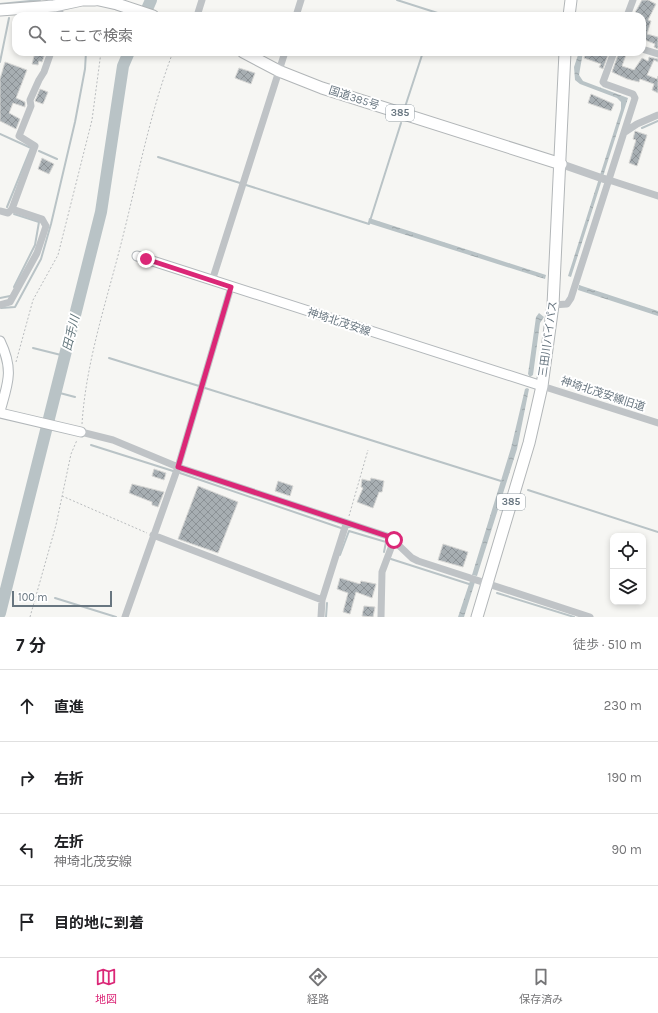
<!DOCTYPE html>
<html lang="ja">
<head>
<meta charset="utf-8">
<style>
  body { margin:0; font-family:Karla,"Noto Sans JP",sans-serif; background:#f2f2f2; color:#202124 }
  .controls { position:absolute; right:12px; bottom:12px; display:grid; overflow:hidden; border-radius:8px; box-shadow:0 2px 6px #0003 }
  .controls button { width:36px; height:36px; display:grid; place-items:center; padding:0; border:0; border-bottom:1px solid #e0e0e0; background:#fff; color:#202124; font:20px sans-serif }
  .scale { position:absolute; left:12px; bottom:10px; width:100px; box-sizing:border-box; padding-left:4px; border:2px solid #687680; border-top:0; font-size:11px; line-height:14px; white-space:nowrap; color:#687680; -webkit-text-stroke:3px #fff; paint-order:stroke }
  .stop { position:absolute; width:12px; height:12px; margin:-9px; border:3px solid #db2777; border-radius:50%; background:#fff }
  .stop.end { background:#db2777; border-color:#fff; box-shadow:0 1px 4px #0008 }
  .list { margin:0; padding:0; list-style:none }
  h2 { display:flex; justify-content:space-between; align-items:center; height:52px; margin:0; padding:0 16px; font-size:17px }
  h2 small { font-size:13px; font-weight:400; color:#757577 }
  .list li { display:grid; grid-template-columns:26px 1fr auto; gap:12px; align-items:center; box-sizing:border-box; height:72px; padding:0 16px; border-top:1px solid #e0e0e0 }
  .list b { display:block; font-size:15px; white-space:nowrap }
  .list p { margin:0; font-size:13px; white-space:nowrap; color:#757577 }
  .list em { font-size:13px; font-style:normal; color:#757577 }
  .icon { flex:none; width:22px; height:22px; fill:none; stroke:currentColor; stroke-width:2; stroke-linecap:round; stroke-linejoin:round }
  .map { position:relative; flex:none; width:658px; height:617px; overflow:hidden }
  .search { position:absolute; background:#fff; box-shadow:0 2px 6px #0003; left:12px; right:12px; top:12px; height:44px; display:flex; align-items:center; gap:10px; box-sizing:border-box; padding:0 14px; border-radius:12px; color:#757577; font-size:15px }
  .sheet { height:340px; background:#fff }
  nav { display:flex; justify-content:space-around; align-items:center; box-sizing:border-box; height:56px; border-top:1px solid #e0e0e0; background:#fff; font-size:11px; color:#757577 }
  nav a { display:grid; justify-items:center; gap:2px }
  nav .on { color:#db2777 }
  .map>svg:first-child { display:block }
  .water { fill:url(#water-ripples) }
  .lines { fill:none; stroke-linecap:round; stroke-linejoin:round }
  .stream { stroke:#b9c3c6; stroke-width:2 }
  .river { stroke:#b9c3c6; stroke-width:12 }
  .building { fill:url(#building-cross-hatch); stroke:#d7d7d5 }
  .secondary-casing { stroke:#b2b7ba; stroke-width:11 }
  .trunk-casing { stroke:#b2b6b8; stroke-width:13 }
  .path { stroke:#b9bcbe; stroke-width:1; stroke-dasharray:2 2; stroke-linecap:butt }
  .minor { stroke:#bfc3c6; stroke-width:7 }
  .tertiary { stroke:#bfc3c6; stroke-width:8 }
  .secondary { stroke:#fff; stroke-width:9 }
  .trunk { stroke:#fff; stroke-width:11 }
  .route { stroke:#db2777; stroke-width:5 }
  .labels { text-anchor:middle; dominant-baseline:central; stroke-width:4; stroke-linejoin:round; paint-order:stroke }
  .shield { fill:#fff; stroke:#959fa6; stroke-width:1 }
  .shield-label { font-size:10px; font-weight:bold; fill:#687680 }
  .street-label { font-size:11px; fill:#687680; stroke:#fff }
  .water-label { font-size:12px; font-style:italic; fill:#64777d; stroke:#fff }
</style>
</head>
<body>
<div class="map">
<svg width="658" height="617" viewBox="0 0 658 617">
  <defs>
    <pattern id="water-ripples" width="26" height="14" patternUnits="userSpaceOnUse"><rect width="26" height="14" fill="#b9c3c6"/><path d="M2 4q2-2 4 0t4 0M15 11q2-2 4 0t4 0" fill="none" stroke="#9aa3a6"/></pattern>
    <pattern id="building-cross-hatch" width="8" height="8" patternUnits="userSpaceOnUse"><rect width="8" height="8" fill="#a7aeb2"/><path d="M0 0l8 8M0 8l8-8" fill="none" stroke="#8c9296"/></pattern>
  </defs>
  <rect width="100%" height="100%" fill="#f6f6f3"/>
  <path class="water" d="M579 52H583L579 75 583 81 628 98 571 277 568 276 621 109V102L617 98 580 84 575 80 574 67Z
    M369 218 546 275 545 279 368 223Z
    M579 285 658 311V316L578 290Z
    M539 313 544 317 540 323 533 375 530 377 528 374 536 317Z
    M527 388 529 389 517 449 477 576 472 575 511 448 525 389Z
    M470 581 475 582 464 617H458Z"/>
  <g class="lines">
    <path class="stream" d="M397 0 447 16
      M0 4 40 0
      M0 62 9 18
      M405 107 423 52
      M642 128 658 121
      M0 134 31 148 7 207
      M39 151 57 159
      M158 157 240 183
      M246 185 369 224 401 123
      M14 214 39 222 35 245 14 287
      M0 298 10 296
      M1 308 15 307 41 259 51 224 75 122 85 69 86 52
      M33 348 65 356
      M109 358 199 386
      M205 388 501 481
      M56 392 75 397
      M91 445 173 471
      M180 473 341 528
      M528 490 658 532
      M340 555 349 531 386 542 384 552
      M391 559 469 584
      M497 593 574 617
      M55 598 116 617
      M326 617 327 603"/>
    <path class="river" d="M144 16 151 0
      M0 613 101 212 123 66 129 52"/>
  </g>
  <path class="building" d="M642 0H648L656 4 648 20 651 21 647 34 658 37V49L654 47 655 44 645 40 642 44V16H633Z
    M35 52 45 54 42 62 39 61 38 65 32 64Z
    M586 52H609L603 69 599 67 601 64 584 58Z
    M619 52H627L622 66 634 70 642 58 648 61 649 57 658 59V62L654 60 647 75 657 79 658 76V93L652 90 654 84 640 79 639 82 627 79 612 72Z
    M5 62 27 70 16 98 25 102V107L13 103 9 113 20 119 16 129 0 121V79Z
    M239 68 255 73 251 84 235 78Z
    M40 89 48 92 43 104 35 101Z
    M591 94 614 104 611 111 588 103Z
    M635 131 647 135 637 166 629 163 636 140 633 139Z
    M42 158 54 164 49 174 38 169Z
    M154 469 166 473 164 480 152 476Z
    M371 478 384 481 382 492H379L373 508 357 502 363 488 361 487 362 479 370 481Z
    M278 481 293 486 290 496 275 491Z
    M132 484 164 492 158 507 152 505V502L129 493Z
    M198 486 238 502 218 553 178 539Z
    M443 544 468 552 463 567 438 560Z
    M340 578 360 584 361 581 376 584 372 598 356 592 350 614 343 612 348 593 337 589Z
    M364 606 375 607 373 617 362 616Z"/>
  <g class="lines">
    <g class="secondary-casing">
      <path id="secondary" d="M137 256 542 386
        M0 341C14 370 8 383 0 411
        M0 413 81 432"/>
    </g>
    <g class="trunk-casing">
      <path id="trunk" d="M99 0 117 4 153 16
        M0 10 54 6 82 0H95
        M569 16 571 0
        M243 52 279 71 322 88 561 164
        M477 617 529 443 542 386 553 305 565 52"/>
    </g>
    <path class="path" d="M109 16 110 12
      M16 362 33 300 58 255 92 120 101 52
      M82 424C86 361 107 300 122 240 138 177 150 112 173 52
      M62 496 147 533
      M349 516 368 450
      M30 617 56 525 71 454 77 440"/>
    <path class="minor" d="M51 0 60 12 59 16
      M197 16 202 0
      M296 16 301 0
      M627 16 633 0
      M642 49 658 54
      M625 132 637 124 658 115
      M606 179 658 196
      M12 209 35 146 19 136 31 106 30 100 39 80 44 72 51 52
      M0 211 8 213 12 209 42 219 46 226 37 253 10 302 0 305
      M212 281 285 52
      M553 305 567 304 571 298 635 98 633 94 605 84 603 82 614 52
      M542 386 658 423
      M81 432 113 440 178 467 390 537 412 558 418 561 590 617
      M153 535 322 600
      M125 617 178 467 231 287
      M321 617 322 600 346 524
      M381 617 382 572 394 540"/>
    <path class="tertiary" d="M561 164 604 179"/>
    <use href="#secondary" class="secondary"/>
    <use href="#trunk" class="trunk"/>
  </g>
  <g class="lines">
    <path class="route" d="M146 259 231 287 178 467 390 537 394 540"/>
  </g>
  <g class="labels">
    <g class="shield">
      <rect x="386" y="105" width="28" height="16" rx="3"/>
      <rect x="497" y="494" width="28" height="16" rx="3"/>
    </g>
    <g class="shield-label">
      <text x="400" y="113">385</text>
      <text x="511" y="502">385</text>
    </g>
    <g class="street-label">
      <text transform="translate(354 98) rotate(18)">国道385号</text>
      <text transform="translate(339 322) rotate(18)">神埼北茂安線</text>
      <text transform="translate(548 339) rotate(-82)">三田川バイパス</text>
      <text transform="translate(603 394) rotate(18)">神埼北茂安線旧道</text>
    </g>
    <g class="water-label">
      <text transform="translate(71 333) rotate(-76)">田手川</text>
    </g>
  </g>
</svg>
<div class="controls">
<button><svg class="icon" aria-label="locate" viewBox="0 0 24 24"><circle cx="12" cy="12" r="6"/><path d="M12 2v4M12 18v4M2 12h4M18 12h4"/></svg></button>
<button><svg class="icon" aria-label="layers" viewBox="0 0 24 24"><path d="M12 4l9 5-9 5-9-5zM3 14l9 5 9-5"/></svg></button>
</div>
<div class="scale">100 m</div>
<div class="stop" style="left:394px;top:540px"></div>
<div class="stop end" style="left:146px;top:259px"></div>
<div class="search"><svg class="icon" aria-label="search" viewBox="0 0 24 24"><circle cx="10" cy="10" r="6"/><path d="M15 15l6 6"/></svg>ここで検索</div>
</div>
<section class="sheet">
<h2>7 分<small>徒歩 · 510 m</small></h2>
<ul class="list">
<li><svg class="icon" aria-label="ahead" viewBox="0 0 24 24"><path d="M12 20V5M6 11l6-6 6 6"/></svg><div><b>直進</b></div><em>230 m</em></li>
<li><svg class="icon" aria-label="right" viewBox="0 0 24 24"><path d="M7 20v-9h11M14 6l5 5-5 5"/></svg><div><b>右折</b></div><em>190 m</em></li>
<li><svg class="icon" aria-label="left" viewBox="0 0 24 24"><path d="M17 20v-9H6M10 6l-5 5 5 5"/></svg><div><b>左折</b><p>神埼北茂安線</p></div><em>90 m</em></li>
<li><svg class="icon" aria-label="arrive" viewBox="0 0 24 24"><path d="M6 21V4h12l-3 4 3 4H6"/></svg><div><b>目的地に到着</b></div></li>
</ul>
</section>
<nav>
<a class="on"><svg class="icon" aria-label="map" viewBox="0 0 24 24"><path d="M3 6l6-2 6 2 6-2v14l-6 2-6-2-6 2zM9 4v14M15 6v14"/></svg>地図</a>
<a><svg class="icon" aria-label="directions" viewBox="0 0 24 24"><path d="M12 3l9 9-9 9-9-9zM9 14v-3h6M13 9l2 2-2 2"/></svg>経路</a>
<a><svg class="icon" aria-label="saved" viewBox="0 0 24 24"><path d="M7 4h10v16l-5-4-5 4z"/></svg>保存済み</a>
</nav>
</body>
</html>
